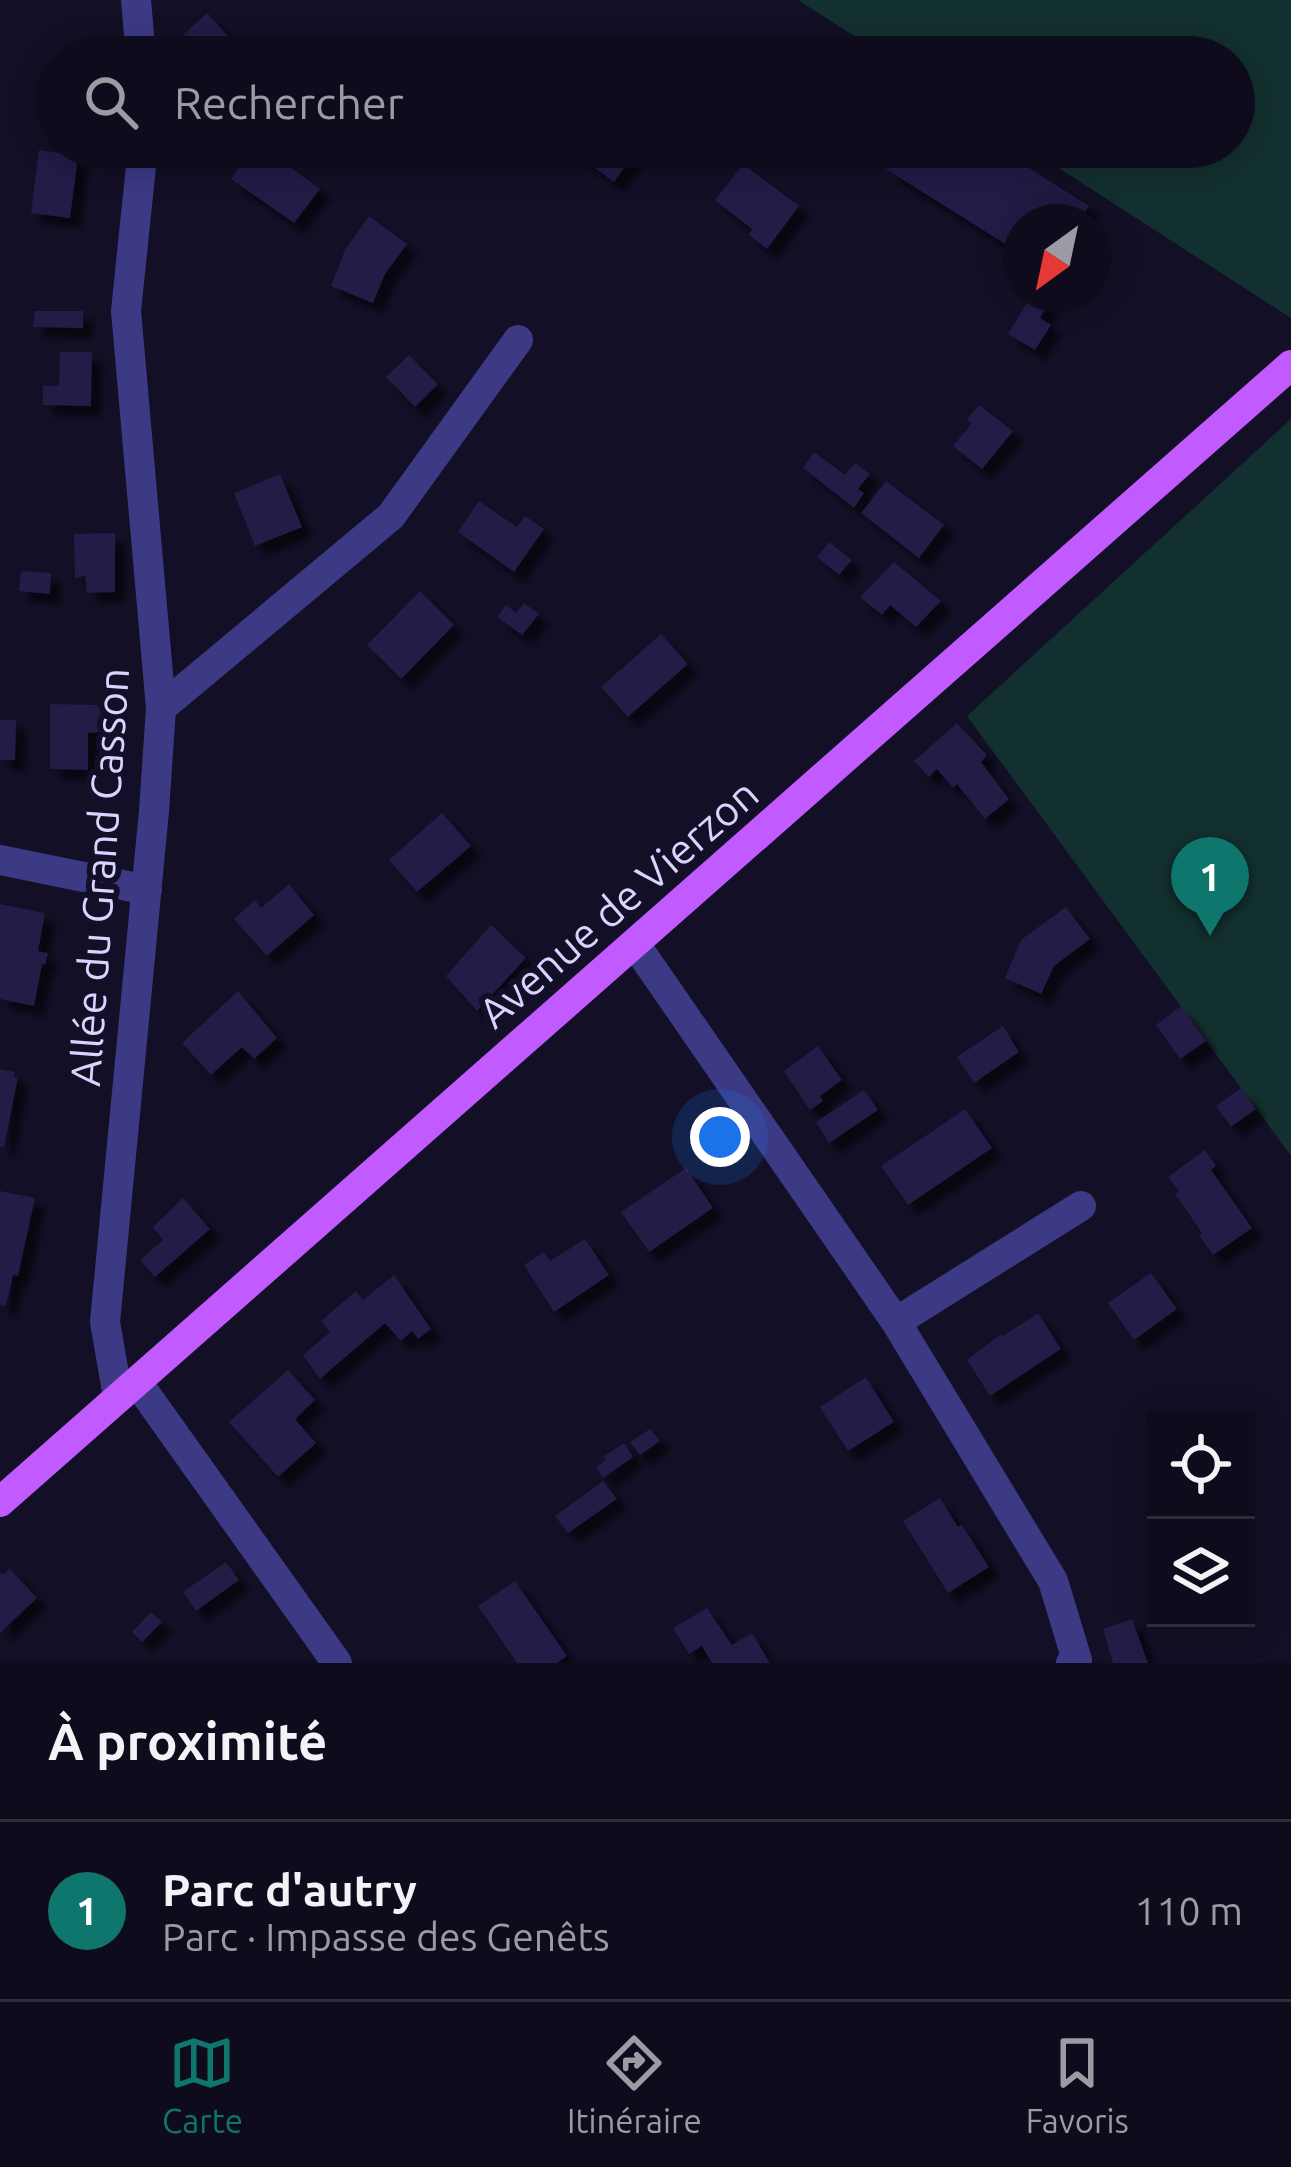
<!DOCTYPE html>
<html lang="fr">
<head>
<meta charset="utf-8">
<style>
  body { margin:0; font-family:Ubuntu,sans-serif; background:#171425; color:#f1f3f6 }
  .controls { position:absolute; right:36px; bottom:36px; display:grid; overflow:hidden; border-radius:0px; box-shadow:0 6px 30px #0003 }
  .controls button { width:108px; height:108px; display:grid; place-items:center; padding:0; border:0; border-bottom:3px solid #2e2b3b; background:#0e0b1c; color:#f1f3f6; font:60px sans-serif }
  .compass { position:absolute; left:1003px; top:204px; width:108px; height:108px; border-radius:50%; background:#0e0b1c; box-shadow:0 6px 30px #0003; rotate:213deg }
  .you { position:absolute; left:720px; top:1137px; width:42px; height:42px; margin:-30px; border:9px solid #fff; border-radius:50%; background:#1a73e8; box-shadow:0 0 0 18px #1a73e833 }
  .badge { display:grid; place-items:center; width:78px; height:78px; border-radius:50%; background:#0f766e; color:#fff; font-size:39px; font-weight:700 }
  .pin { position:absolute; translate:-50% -99px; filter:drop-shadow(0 3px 6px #0008) }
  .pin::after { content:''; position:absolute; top:63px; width:42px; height:36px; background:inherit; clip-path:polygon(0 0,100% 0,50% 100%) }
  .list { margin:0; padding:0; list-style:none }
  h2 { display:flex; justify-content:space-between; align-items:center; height:156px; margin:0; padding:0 48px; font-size:51px }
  h2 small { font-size:39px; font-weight:400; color:#9b9ba3 }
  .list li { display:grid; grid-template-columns:78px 1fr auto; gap:36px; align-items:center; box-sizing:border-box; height:180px; padding:0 48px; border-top:3px solid #2e2b3b }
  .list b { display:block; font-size:45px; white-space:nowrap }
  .list p { margin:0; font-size:39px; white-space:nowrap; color:#9b9ba3 }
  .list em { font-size:39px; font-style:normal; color:#9b9ba3 }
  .icon { flex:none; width:66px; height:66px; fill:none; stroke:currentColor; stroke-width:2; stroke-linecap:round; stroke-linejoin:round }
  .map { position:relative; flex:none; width:1291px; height:1663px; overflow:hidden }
  .search { position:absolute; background:#0e0b1c; box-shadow:0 6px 30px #0003; left:36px; right:36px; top:36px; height:132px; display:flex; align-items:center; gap:30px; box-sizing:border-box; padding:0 42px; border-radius:66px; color:#9b9ba3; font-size:45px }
  .sheet { height:336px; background:#0e0b1c }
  nav { display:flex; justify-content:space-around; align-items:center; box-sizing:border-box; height:168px; border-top:3px solid #2e2b3b; background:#0e0b1c; font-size:33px; color:#9b9ba3 }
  nav a { display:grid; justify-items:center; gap:6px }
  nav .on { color:#0f766e }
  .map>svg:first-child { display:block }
  .green { fill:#12302f }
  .building { fill:#241b47; filter:url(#shadow) }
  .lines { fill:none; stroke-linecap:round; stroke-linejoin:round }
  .minor { stroke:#3d3a85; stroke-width:30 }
  .primary { stroke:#c25bff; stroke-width:30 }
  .labels { text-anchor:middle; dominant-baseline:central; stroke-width:12; stroke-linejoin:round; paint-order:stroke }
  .street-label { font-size:42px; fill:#d9d4ff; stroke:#130f26 }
</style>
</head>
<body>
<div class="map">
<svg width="1291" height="1663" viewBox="0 0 1291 1663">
  <defs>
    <filter id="shadow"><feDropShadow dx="10" dy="10" stdDeviation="3" flood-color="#0009"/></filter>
  </defs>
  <rect width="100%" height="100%" fill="#130f26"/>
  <path class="green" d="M798 0H1291V318L1026 147H1234V57H887Z
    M1291 419V1156L967 716Z"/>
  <path class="building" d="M207 13 247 57H190L181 47 187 41 182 36Z
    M296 38 303 43 322 57H283Z
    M254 147H263L320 189 294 223 231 179Z
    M566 147H639L614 182Z
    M900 147H996L1089 206 1079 222H1021V254L886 169Z
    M39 150 78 156 70 218 31 213Z
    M743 164 799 206 767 249 749 235 752 229 715 200Z
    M369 216 407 244 385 274 373 303 331 286 345 250Z
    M1032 295 1048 305 1040 318 1051 325 1035 350 1008 334Z
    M35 311H83V328L33 327Z
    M60 352H92L91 406 43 405V386H59Z
    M409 355 438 384 415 407 386 377Z
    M979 405 1013 431 982 469 953 446 972 423 967 419Z
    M814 452 845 475 855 463 870 474 858 489 864 493 854 508 803 468Z
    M280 474 302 527 255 546 234 493Z
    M886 481 944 525 919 558 861 513Z
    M479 501 517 527 525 516 544 529 514 572 458 532Z
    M115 533V592L87 593 85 576 75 578 74 534Z
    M829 542 852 560 839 575 817 557Z
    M894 562 941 601 916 627 890 605 882 615 860 597Z
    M21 571 51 573 50 594 19 591Z
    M420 591 454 625 401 679 367 645Z
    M524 603 539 614 522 635 497 617 506 605 516 613Z
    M661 634 688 664 628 717 601 687Z
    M50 704 97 705 103 710 106 718 104 725 99 732 88 733V770L50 769Z
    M0 720H16L15 760H0Z
    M957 723 987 755 981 762 1009 799 985 819 957 784 953 788 937 769 929 777 914 761Z
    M442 813 471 846 417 892 389 860Z
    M289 884 314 915 267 956 234 919 255 900 261 908Z
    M0 904 45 913 38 951 48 953 45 965 42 964 34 1006 0 999Z
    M1066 907 1090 939 1054 966 1041 994 1005 978 1021 940Z
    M491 925 526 958 477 1011 446 976Z
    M238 991 277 1038 254 1059 242 1047 211 1075 182 1043Z
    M1181 1006 1206 1041 1180 1059 1156 1025Z
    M1003 1026 1019 1052 974 1083 957 1057Z
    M818 1046 842 1080 820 1096 823 1101 810 1110 784 1071Z
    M0 1069 15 1072 14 1077H18L4 1147H0Z
    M1241 1088 1256 1109 1231 1127 1216 1106Z
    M864 1090 878 1110 829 1143 816 1122Z
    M965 1109 992 1148 908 1205 881 1166Z
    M1205 1150 1216 1166 1211 1170 1252 1228 1213 1255 1199 1235 1202 1233 1175 1194 1179 1191 1168 1177Z
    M686 1168 713 1208 649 1252 621 1212Z
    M0 1191 35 1198 18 1276 13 1275 6 1306 0 1305Z
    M183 1198 210 1229 155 1277 140 1260 163 1240 153 1227Z
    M585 1239 609 1275 554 1312 524 1265 544 1252 550 1261Z
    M1151 1273 1177 1309 1134 1340 1108 1303Z
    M394 1275 431 1329 418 1339 412 1331 401 1341 385 1323 320 1379 303 1355 330 1332 321 1321 356 1291 363 1300Z
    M1038 1313 1061 1349 990 1396 967 1360 1001 1334 1003 1336Z
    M288 1370 315 1400 295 1419 316 1443 278 1477 229 1422Z
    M866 1377 894 1422 848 1451 820 1407Z
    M650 1429 660 1441 640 1455 630 1442Z
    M624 1443 633 1457 603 1478 596 1467 606 1460 603 1457Z
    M603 1481 617 1499 568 1533 555 1516Z
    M940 1498 958 1527 962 1525 989 1567 948 1593 903 1521Z
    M226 1562 239 1580 196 1611 183 1592Z
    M10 1569 37 1598 0 1633V1572L3 1575Z
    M515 1581 567 1656 557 1663H517L478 1606Z
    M707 1608 732 1645 752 1633 770 1663H712L702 1646 689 1654 673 1628Z
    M151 1612 162 1622 142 1642 132 1632Z
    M1132 1619 1148 1663H1113L1103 1629Z"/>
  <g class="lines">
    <path class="minor" d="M136 0 141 57
      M161 708 391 516 518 340
      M0 860 147 890
      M635 944 896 1322 1053 1581 1077 1660 1071 1663
      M896 1322 1081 1206
      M137 1382 337 1663
      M118 1397 105 1322 154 811 161 708 126 311 143 147"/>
    <path class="primary" d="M0 1502 1291 365"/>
  </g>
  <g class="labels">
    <g class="street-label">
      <text transform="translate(99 877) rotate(-86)">Allée du Grand Casson</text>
      <text transform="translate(618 903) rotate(-41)">Avenue de Vierzon</text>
    </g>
  </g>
</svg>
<div class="controls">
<button><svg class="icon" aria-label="locate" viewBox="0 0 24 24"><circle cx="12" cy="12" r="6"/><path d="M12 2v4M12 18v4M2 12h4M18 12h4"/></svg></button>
<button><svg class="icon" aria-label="layers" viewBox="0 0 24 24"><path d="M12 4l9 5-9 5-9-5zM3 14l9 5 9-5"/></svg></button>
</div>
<svg class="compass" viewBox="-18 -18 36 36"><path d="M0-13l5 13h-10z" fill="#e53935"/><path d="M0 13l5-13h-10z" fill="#9b9ba3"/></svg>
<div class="you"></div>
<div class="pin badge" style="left:1210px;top:936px">1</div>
<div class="search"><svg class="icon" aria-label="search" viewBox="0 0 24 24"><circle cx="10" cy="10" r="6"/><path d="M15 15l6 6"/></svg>Rechercher</div>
</div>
<section class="sheet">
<h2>À proximité<small></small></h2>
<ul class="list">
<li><span class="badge">1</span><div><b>Parc d'autry</b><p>Parc · Impasse des Genêts</p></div><em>110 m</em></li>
</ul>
</section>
<nav>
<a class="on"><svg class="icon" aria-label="map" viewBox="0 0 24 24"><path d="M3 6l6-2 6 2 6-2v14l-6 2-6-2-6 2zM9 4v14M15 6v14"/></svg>Carte</a>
<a><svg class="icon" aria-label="directions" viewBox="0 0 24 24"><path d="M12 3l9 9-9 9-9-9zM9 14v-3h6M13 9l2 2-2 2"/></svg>Itinéraire</a>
<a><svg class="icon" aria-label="saved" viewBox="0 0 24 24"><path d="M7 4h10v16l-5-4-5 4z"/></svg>Favoris</a>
</nav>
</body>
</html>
